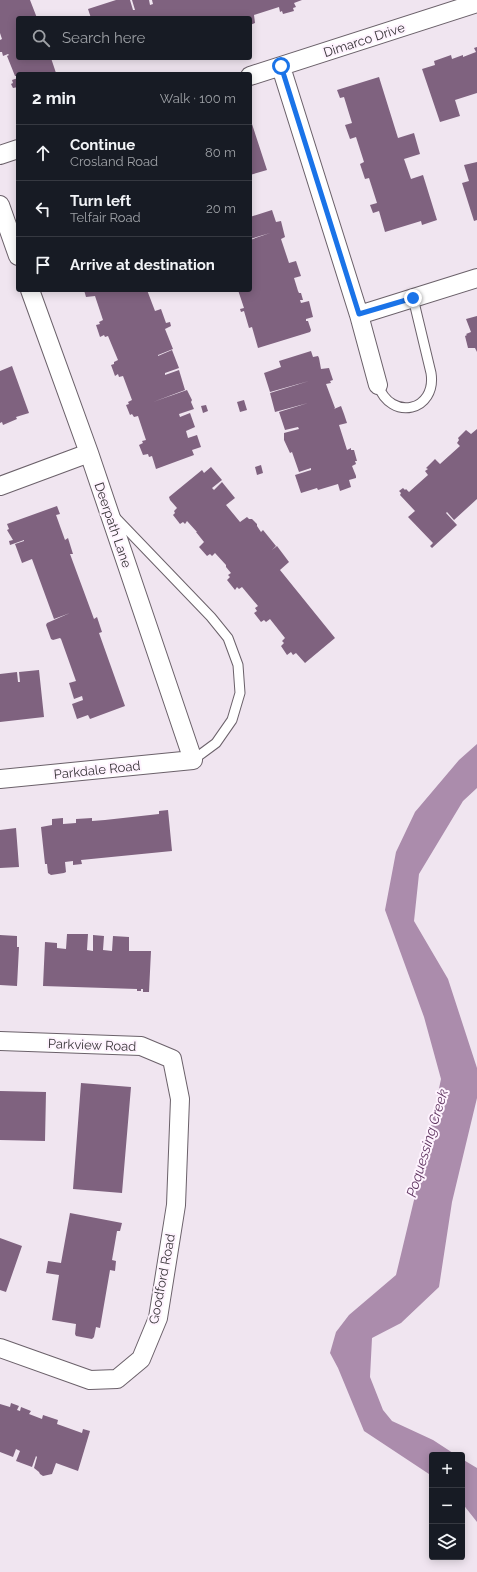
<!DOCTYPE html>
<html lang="en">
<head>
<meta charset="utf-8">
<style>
  body { margin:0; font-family:Raleway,sans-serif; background:#20242c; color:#f1f3f6 }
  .controls { position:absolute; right:12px; bottom:12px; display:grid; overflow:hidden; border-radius:4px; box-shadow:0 2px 10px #0003 }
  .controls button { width:36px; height:36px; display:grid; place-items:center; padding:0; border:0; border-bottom:1px solid #363941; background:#171b24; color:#f1f3f6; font:20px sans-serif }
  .stop { position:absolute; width:12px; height:12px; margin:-9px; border:3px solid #1a73e8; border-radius:50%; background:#fff }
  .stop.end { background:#1a73e8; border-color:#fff; box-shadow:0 1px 4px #0008 }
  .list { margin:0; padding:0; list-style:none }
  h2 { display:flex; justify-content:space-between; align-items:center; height:52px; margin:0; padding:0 16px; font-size:17px }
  h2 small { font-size:13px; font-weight:400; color:#9ea1a6 }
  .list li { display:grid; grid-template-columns:26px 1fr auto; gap:12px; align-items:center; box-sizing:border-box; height:56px; padding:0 16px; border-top:1px solid #363941 }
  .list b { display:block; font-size:15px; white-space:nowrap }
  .list p { margin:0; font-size:13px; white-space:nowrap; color:#9ea1a6 }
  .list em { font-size:13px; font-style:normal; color:#9ea1a6 }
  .icon { flex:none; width:22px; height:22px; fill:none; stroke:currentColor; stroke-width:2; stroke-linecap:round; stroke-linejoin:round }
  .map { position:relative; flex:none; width:477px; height:1572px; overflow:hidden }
  .search { position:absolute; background:#171b24; box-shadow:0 2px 10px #0003; left:16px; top:16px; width:236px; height:44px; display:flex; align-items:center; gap:10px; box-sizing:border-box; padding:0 14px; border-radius:4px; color:#9ea1a6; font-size:15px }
  .panel { position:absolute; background:#171b24; box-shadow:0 2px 10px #0003; left:16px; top:72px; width:236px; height:220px; border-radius:4px }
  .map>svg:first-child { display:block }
  .water { fill:#ab8cac }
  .building { fill:#7f627f }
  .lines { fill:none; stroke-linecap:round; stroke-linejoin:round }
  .service-casing { stroke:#6b616a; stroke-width:11 }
  .minor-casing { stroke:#6b616a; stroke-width:20 }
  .service { stroke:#fff; stroke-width:9 }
  .minor { stroke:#fff; stroke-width:18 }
  .route { stroke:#1a73e8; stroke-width:5 }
  .labels { text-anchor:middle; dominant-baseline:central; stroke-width:4; stroke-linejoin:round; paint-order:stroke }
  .street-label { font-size:13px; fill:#393539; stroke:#fef3fe }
  .water-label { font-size:14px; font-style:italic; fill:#603661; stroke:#fef3fe }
</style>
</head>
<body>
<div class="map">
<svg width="477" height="1572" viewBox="0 0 477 1572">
  <rect width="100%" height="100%" fill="#f0e5f0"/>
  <path class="water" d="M477 744V788L463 801 419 874 414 921 448 979 477 1068V1098L452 1202 439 1287 401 1323 372 1338 370 1377 383 1410 392 1421 433 1440 456 1455H432V1476L364 1431 338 1368 330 1353 336 1332 349 1315 396 1275 427 1146 441 1079 424 1017 385 910 396 852 415 812 459 760Z
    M462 1459 477 1468V1522L462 1503Z"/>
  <path class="building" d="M0 0H30L37 18H18V58H51L56 73 53 74H18V76H15L7 56 9 55 8 54 3 56 2 52H0V40L2 39 0 33Z
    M116 0H130L133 10H135L132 0H149L150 5 153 4 152 0H302L294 3 296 7 293 8 294 11 283 14 282 11 280 12 279 7 254 15 255 23 250 25V18H91L88 9Z
    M477 47V93L455 100 460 116 440 122 422 69 435 65 434 61 451 55 452 59 463 55V57L476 52 474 48Z
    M379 77 398 138 414 133 420 154 404 159 411 179 423 175 437 220 422 225 421 221 385 232 379 211 373 213 370 205 377 203 369 178 365 179 360 164 364 162 356 137 350 139 345 125 352 123 344 97 340 98 337 90Z
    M18 78V87L13 88 11 84 13 83 12 80Z
    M250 121H251L267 170 250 175Z
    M477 162V220L474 221 462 183 469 181 464 165Z
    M272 210 276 222 281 221 285 237 281 239 289 263 296 261 301 276 294 278 298 291 299 293H301L303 300H300L301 303 309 301 313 317 306 319V321H308L311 330 310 332 258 348 252 327 249 328 244 311 241 312 240 309 244 308 238 290H250V240L270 233 250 239V217Z
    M84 290H147L155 311 161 309 166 323 170 322 171 326 165 329 173 349 158 355V356L172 350 179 368 165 373V375L179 370 185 390 153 402 187 390 192 400 191 402 194 409 179 414 180 417 190 413 195 427 186 431 188 438 197 435 201 447 192 450 194 455 156 469 152 456 149 457 148 454 143 455 139 445 143 443 142 441 146 440 138 416 134 417 132 414 130 415 126 405 129 404 128 402 132 400 123 376 119 377 118 374 115 376 111 365 114 364V362L118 360 108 336 105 337 104 335 100 337 96 325 100 324 99 322 103 320 95 296 86 297Z
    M477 316V352L475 348H468L465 336 467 335 466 334 471 332 466 319Z
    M311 351 313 357 318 356 319 358 321 369 329 368 333 380 330 381 331 383 326 384 335 408 334 409 341 406 344 414 347 423 339 425 347 450 351 448V450H354L357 461H355L356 464 352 466 356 476V478L349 480 351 487 340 491 338 484 318 490 317 488 301 493 295 475 311 470V468L299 472 292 452 290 453 284 440V433L299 429 298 427 285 430 279 412 308 403 275 412 270 393 309 381 270 392 264 373 281 367 279 361Z
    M12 366 29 413 16 417 17 419 3 425 2 422 0 423V371Z
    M244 400 247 410 240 412 237 402Z
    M206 405 208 411 203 413 201 406Z
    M477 429V499L454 520 447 512 446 513 457 525 432 548 430 546 433 543 408 517 415 511 400 495 401 493 399 491 403 488 405 490 406 489 409 492 428 475 425 471 428 469 426 468 435 459 440 464 460 446 457 443 459 440 458 438 466 430 471 434Z
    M261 465 263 473 257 475 255 467Z
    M211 467 222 480 212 488 214 490 222 482 235 498 226 505 240 522 247 517 249 519H252L257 524V526L261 532 263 530 276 546 272 550 277 546 289 562 280 570 335 638 305 663 296 653 293 655 291 652 287 655 281 646 284 643 282 641 285 638 270 619 266 622 264 620 261 622 254 613 257 611 255 608 258 606 242 587 239 589 237 587 235 590 227 580 230 577 228 575 231 573 226 567V565L215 553 212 556 210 554 207 556 199 547 204 542 196 532H197L187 521 185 524 183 522 180 524 173 515 175 513 174 511 177 508 170 500 169 497 202 470 204 473Z
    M57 506 60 514 56 515 65 540 68 538 73 554H70L94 619 97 617 102 632 99 633 125 706 90 719 88 715 77 719 72 704 83 700 82 696 74 699 69 683 76 681 61 639 60 638 53 640 51 639 46 625 47 623 70 613 54 619 32 559 22 563 15 544 24 541V540L10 545 9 541 13 540 7 530 9 529 7 524Z
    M39 670 44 717 0 722V674L17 672 18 682H20L19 672Z
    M168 810 172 851 81 860 82 864 73 865V861L65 862 66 872 64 873 51 875 48 873 47 864H45L41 827 52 825V819L63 818V824L76 823V819L92 818V821L105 820 159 814V811Z
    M16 828 19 867 0 868V830Z
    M67 934H88L87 950 93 951V935L104 936 103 950 112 951 113 936 129 937V951H151L149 992H143V989H141V991H137V989L43 986 45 942 57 943V948L66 949Z
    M0 935 17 936V947H19L17 986 0 985Z
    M81 1083 131 1087 122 1193 73 1189Z
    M0 1091 46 1092 45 1141 0 1140Z
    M70 1213 122 1223 120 1231H117L112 1260 116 1261 115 1271 110 1270 100 1328 96 1327 94 1337 92 1339 76 1336 75 1334 76 1324 52 1320 59 1275 46 1273 48 1261 61 1263Z
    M0 1238 22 1246 6 1292 0 1290Z
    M11 1403 19 1406 17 1410 20 1411 21 1407 31 1411 29 1414 42 1419 43 1415 58 1420 57 1424 82 1433 83 1429 90 1431 78 1471 56 1463 52 1474 43 1476 40 1474 39 1472 34 1468 37 1457 36 1456 32 1467 16 1461 20 1451 16 1449 13 1457 0 1452V1404L10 1407Z"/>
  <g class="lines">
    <g class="service-casing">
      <path id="service" d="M378 385C391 422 437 411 431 373L413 298
        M115 517 211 617 228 638 238 665 240 693 232 720 216 743 193 760"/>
    </g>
    <g class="minor-casing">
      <path id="minor" d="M281 67 359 315 378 385
        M250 76 477 3
        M0 155 18 149
        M0 205 18 256
        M359 315 477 278
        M0 486 89 453
        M0 779 193 760 89 453 30 290
        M0 1041 141 1046 172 1059 180 1099 176 1205 158 1318 141 1359 117 1379 90 1380 0 1348"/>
    </g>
    <use href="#service" class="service"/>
    <use href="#minor" class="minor"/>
  </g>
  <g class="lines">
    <path class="route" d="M281 66 359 314 413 298"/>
  </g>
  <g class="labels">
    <g class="street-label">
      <text transform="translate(364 40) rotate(-18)">Dimarco Drive</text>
      <text transform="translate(113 525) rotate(71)">Deerpath Lane</text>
      <text transform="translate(97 770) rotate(-6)">Parkdale Road</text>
      <text transform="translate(92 1045) rotate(2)">Parkview Road</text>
      <text transform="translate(162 1279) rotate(-79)">Goodford Road</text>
    </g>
    <g class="water-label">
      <text transform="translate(427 1143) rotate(-73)">Poquessing Creek</text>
    </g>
  </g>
</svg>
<div class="controls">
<button>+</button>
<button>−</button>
<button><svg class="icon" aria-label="layers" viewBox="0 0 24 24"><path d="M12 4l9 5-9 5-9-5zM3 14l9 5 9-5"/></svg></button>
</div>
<div class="stop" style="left:281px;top:66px"></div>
<div class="stop end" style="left:413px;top:298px"></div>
<div class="search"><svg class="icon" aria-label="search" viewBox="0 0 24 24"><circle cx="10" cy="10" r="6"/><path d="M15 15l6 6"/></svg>Search here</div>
<section class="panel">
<h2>2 min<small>Walk · 100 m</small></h2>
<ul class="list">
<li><svg class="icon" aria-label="ahead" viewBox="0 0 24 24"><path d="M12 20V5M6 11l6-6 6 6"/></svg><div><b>Continue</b><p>Crosland Road</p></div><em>80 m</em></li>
<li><svg class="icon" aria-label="left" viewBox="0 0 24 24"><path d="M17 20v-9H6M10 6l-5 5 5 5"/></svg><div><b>Turn left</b><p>Telfair Road</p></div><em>20 m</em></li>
<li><svg class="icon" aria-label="arrive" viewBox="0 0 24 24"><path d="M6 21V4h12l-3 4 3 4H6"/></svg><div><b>Arrive at destination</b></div></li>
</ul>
</section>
</div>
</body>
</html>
